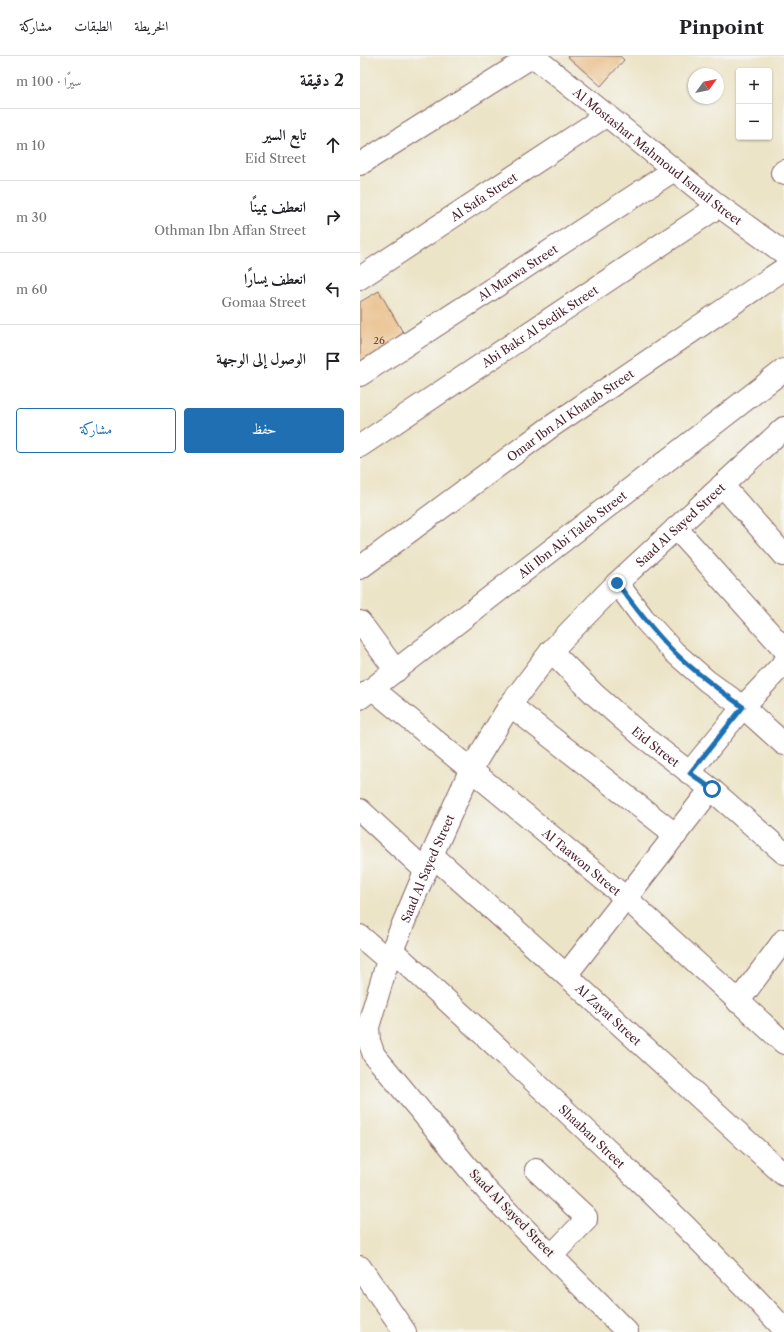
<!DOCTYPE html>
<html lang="ar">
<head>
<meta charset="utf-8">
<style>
  body { margin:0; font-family:"Libre Caslon Text",Amiri,serif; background:#f6f6f6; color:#202124; direction:rtl }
  .controls { position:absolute; right:12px; top:12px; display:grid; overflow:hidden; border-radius:4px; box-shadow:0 1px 3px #0004 }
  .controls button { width:36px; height:36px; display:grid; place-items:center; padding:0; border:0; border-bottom:1px solid #e0e0e0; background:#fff; color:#202124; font:20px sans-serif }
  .compass { position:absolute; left:328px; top:12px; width:36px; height:36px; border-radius:50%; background:#fff; box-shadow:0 1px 3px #0004; rotate:57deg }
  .stop { position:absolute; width:12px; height:12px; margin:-9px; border:3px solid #1f6fb2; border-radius:50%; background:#fff }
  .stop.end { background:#1f6fb2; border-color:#fff; box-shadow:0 1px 4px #0008 }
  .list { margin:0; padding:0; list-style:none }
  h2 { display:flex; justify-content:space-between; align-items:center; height:52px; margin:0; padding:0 16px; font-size:17px }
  h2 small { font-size:13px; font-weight:400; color:#757577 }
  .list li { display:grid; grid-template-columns:26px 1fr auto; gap:12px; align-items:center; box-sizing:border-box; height:72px; padding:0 16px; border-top:1px solid #e0e0e0 }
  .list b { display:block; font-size:15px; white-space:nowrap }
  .list p { margin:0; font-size:13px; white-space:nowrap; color:#757577 }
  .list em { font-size:13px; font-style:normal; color:#757577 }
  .actions { display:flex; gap:8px; padding:12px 16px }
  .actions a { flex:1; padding:9px 0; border:1px solid #1f6fb2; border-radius:4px; text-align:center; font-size:14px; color:#1f6fb2 }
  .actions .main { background:#1f6fb2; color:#fff }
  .icon { flex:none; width:22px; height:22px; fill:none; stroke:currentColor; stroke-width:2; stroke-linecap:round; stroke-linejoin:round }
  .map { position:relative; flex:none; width:424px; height:1276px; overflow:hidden; direction:ltr }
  header { display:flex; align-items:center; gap:24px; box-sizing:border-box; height:56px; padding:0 20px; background:#fff; border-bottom:1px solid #e0e0e0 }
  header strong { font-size:19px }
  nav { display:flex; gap:22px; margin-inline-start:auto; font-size:14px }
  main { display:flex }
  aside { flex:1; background:#fff }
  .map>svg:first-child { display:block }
  .building { fill:#e9ba81 }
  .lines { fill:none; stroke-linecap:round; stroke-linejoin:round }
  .minor-casing { stroke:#836462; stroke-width:24 }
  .minor { stroke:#fff; stroke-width:22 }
  .route { stroke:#1f6fb2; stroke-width:5 }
  .labels { text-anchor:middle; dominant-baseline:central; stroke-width:4; stroke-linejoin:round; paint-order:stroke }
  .number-label { font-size:10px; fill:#724640 }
  .street-label { font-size:12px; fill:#4a1f2b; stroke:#f6f6f2 }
</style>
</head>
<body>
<header>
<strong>Pinpoint</strong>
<nav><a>الخريطة</a><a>الطبقات</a><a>مشاركة</a></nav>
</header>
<main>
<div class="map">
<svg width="424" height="1276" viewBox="0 0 424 1276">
  <rect width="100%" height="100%" fill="#f6f6f2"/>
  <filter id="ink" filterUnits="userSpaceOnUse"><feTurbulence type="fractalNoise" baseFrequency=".025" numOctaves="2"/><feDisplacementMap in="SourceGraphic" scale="8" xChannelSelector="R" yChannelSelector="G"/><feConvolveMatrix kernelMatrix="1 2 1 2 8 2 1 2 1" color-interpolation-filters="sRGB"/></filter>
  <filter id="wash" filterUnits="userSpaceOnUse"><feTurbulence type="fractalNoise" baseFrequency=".012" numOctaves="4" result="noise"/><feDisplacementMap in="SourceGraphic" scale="16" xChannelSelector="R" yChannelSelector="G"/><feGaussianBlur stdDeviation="0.9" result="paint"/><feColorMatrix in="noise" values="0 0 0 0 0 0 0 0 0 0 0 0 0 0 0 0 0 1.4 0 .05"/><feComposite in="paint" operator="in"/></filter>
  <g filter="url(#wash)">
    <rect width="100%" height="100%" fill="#ece4c7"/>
    <g id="blocks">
      <path class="building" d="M207 0H260L264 4 241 30Z
        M19 235 48 285 0 313V246Z"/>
    </g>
  </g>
  <g filter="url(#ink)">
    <use href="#blocks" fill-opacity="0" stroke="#836462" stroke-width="1"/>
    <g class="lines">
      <g class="minor-casing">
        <g id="minor">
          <path id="s1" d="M173 0 359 150 424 197"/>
          <path d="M0 108 173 0"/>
          <path d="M422 117 424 115"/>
          <path id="s2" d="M0 222 247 59"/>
          <path id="s3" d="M0 319 314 114"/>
          <path id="s4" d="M0 390 359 150"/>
          <path d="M362 429 424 499"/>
          <path d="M316 472 424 593"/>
          <path id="s5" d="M0 512 189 372 424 213"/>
          <path d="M257 527 284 563 314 596 347 625 383 651 424 688"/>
          <path d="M0 566 36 615"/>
          <path id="s6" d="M191 595 234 638 281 679 351 733 424 797"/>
          <path id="s7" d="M13 633 266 842 424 987"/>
          <path id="s8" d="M0 642 424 314"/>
          <path d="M150 649 316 779"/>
          <path d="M329 717 383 651 424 607"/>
          <path d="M0 754 66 815"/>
          <path id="s9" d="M72 799 206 919 424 1119"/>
          <path d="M0 880 28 904"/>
          <path id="s10" d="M33 895C166 1018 301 1139 424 1273"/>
          <path d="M206 919 351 733"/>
          <path d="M378 946 424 884"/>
          <path d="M176 1114 226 1161V1164L192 1199"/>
          <path d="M0 1211 45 1276"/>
          <path id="s11" d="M267 1276 129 1137 14 999 9 985 8 971 28 904 72 799 110 715 150 649 191 595 257 527 424 372"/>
        </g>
      </g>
      <use href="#minor" class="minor"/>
    </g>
  </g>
  <g class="lines" filter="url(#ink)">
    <path class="route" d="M257 527C275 551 293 575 314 596 335 616 359 634 383 651L330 717 352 733"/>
  </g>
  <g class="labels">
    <g class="number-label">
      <text x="19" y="284">26</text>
    </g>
    <g class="street-label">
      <text stroke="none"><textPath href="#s1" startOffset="160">Al Mostashar Mahmoud Ismail Street</textPath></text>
      <text stroke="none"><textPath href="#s2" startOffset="148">Al Safa Street</textPath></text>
      <text stroke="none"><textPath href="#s3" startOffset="188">Al Marwa Street</textPath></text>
      <text stroke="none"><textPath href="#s4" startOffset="216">Abi Bakr Al Sedik Street</textPath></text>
      <text stroke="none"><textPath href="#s5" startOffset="260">Omar Ibn Al Khatab Street</textPath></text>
      <text stroke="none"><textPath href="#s11" startOffset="1006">Saad Al Sayed Street</textPath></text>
      <text stroke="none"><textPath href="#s8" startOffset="268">Ali Ibn Abi Taleb Street</textPath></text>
      <text stroke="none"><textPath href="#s6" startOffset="142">Eid Street</textPath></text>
      <text stroke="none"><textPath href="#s7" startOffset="271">Al Taawon Street</textPath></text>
      <text stroke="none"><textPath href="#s11" startOffset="574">Saad Al Sayed Street</textPath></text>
      <text stroke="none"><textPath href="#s9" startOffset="238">Al Zayat Street</textPath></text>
      <text stroke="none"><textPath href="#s10" startOffset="272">Shaaban Street</textPath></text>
      <text transform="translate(152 1157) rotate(46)">Saad Al Sayed Street</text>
    </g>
  </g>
</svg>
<div class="controls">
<button>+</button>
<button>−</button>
</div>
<svg class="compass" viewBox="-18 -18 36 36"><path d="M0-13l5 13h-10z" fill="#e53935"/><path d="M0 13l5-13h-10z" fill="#757577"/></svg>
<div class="stop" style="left:352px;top:733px"></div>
<div class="stop end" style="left:257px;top:527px"></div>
</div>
<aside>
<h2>2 دقيقة<small>سيرًا · 100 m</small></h2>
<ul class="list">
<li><svg class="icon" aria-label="ahead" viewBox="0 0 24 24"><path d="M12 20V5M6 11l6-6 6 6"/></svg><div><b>تابع السير</b><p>Eid Street</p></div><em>10 m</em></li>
<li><svg class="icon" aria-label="right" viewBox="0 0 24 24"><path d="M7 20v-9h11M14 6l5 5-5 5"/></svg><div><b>انعطف يمينًا</b><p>Othman Ibn Affan Street</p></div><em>30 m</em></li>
<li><svg class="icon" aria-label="left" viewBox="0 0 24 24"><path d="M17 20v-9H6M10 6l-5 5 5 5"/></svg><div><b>انعطف يسارًا</b><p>Gomaa Street</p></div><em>60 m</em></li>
<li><svg class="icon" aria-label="arrive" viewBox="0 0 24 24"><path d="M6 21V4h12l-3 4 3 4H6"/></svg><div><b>الوصول إلى الوجهة</b></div></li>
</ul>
<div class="actions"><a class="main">حفظ</a><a>مشاركة</a></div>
</aside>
</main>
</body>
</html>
